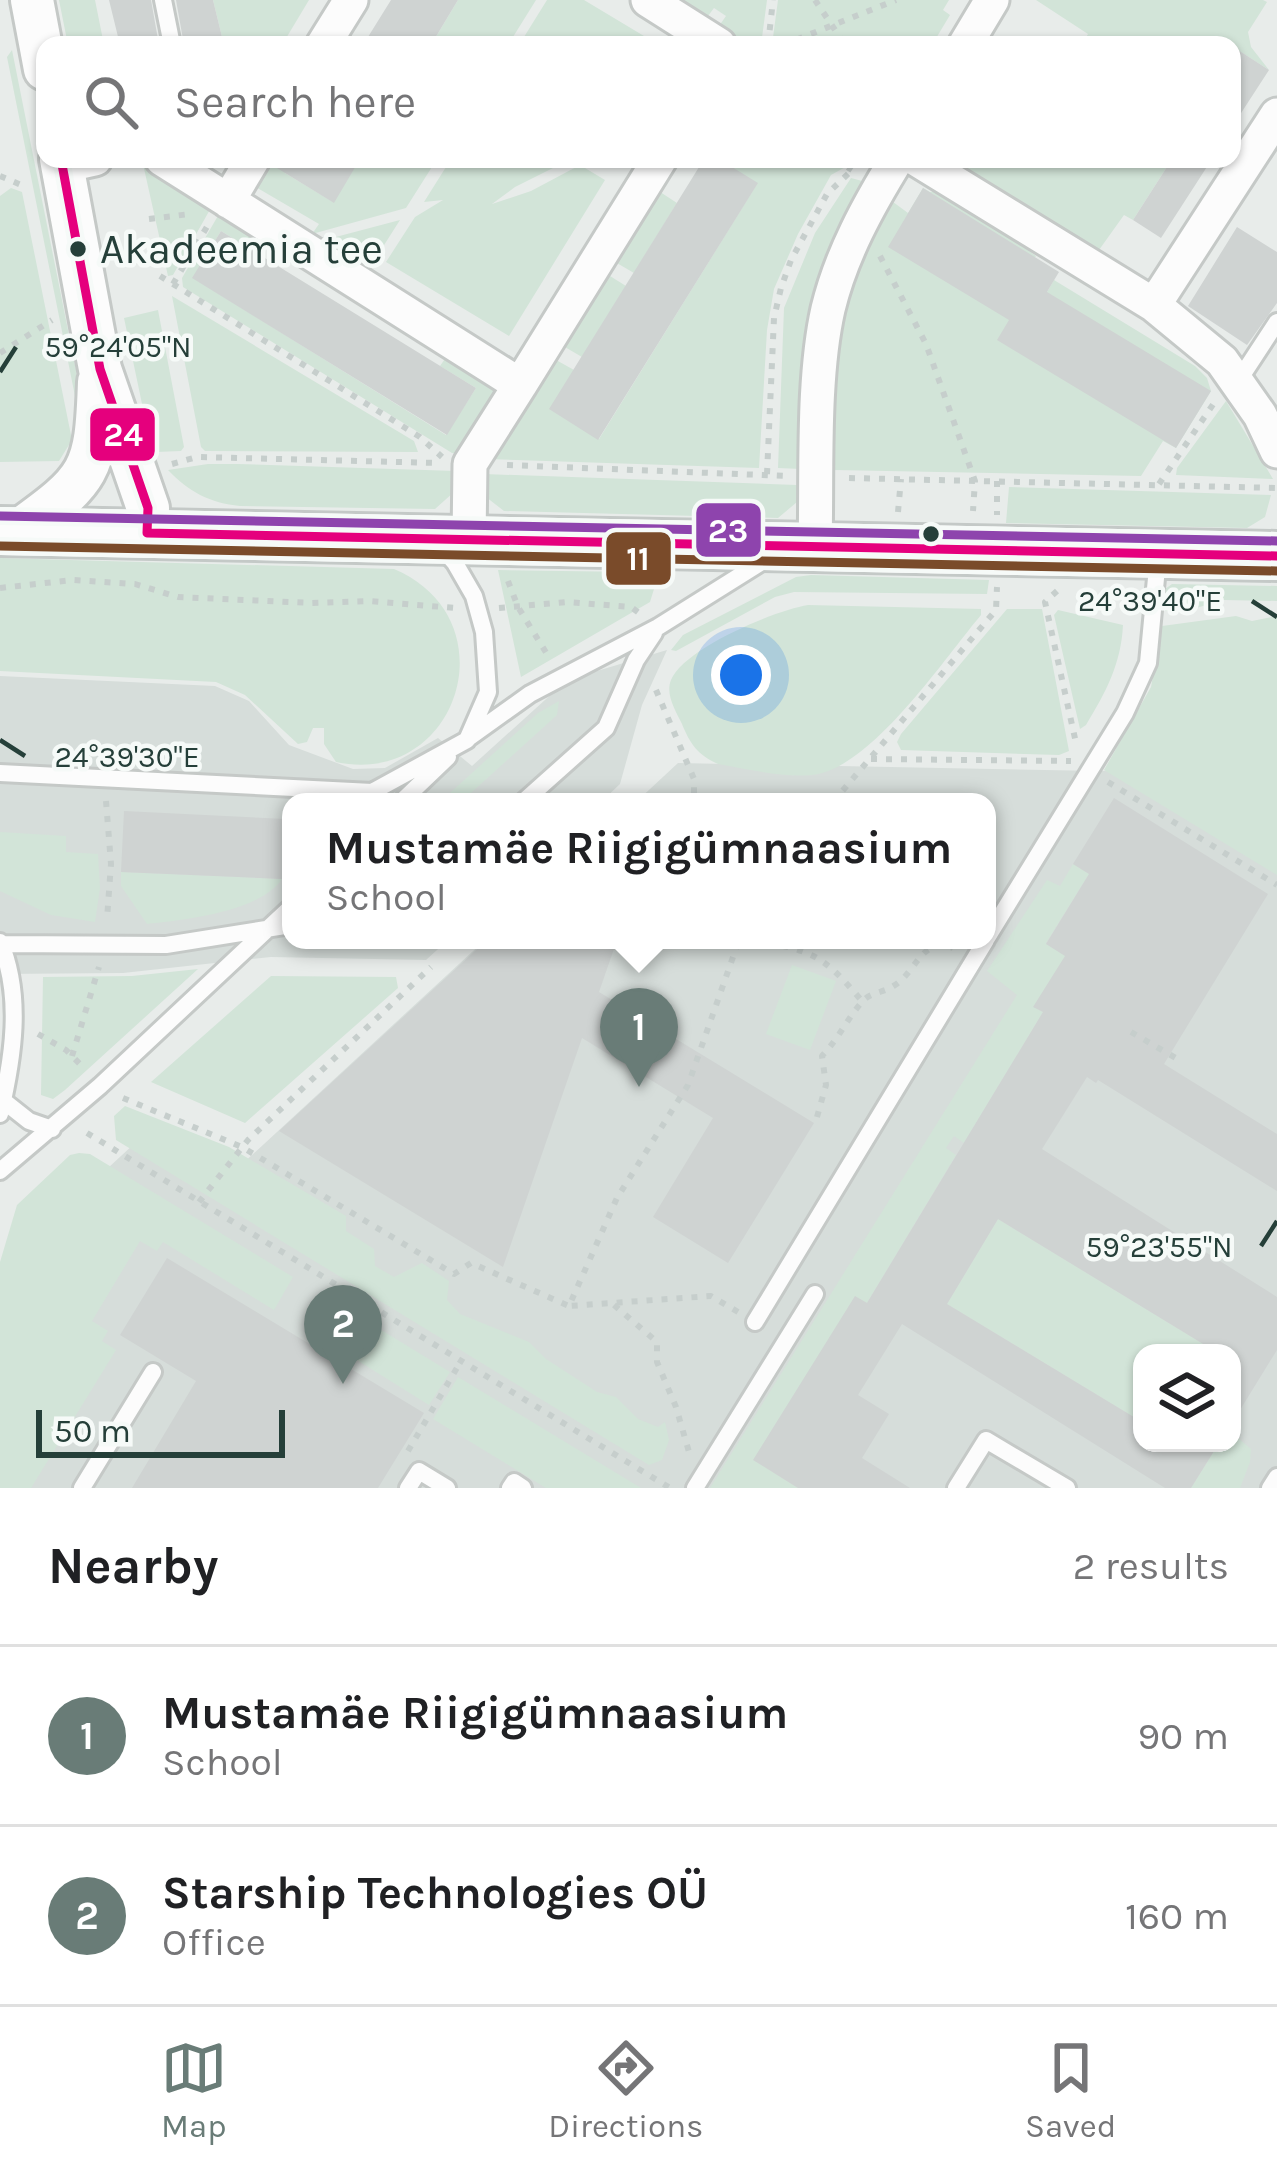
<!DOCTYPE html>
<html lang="en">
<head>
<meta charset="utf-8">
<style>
  body { margin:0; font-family:Karla,sans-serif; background:#f2f2f2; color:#202124 }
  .controls { position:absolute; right:36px; bottom:36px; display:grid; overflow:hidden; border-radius:24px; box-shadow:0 3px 9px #0004 }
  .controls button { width:108px; height:108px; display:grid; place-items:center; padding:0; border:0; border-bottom:3px solid #e0e0e0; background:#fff; color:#202124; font:60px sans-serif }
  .scale { position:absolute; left:36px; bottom:30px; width:249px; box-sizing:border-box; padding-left:12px; border:6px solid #253f39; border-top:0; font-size:33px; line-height:42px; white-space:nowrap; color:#253f39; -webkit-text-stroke:9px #f6faf8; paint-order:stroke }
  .you { position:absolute; left:741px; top:675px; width:42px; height:42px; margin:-30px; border:9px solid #fff; border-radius:50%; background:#1a73e8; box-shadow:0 0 0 18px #1a73e833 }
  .badge { display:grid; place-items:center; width:78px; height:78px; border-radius:50%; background:#697c77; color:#fff; font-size:39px; font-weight:700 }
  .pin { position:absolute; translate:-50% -99px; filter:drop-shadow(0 3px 6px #0008) }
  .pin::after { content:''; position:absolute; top:63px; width:42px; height:36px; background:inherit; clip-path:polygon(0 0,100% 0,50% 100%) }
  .popup { position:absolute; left:282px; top:793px; width:714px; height:156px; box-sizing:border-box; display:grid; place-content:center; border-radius:24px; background:#fff; filter:drop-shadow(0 3px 9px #0005); font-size:39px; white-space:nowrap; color:#757577 }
  .popup b { font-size:45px; color:#202124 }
  .popup::after { content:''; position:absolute; left:50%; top:100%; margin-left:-24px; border:24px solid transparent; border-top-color:#fff }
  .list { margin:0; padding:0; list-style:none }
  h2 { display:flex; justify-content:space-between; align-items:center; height:156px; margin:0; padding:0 48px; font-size:51px }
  h2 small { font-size:39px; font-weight:400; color:#757577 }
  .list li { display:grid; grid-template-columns:78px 1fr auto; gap:36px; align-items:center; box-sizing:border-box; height:180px; padding:0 48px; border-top:3px solid #e0e0e0 }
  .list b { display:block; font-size:45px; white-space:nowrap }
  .list p { margin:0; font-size:39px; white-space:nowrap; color:#757577 }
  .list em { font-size:39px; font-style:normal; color:#757577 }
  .icon { flex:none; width:66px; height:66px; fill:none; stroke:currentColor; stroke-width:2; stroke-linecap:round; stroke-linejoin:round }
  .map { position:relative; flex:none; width:1277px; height:1488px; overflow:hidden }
  .search { position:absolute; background:#fff; box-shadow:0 3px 9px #0004; left:36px; right:36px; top:36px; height:132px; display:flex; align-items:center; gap:30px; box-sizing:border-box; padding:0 42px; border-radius:24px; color:#757577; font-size:45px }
  .sheet { height:516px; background:#fff }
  nav { display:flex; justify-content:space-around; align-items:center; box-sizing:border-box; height:168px; border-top:3px solid #e0e0e0; background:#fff; font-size:33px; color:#757577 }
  nav a { display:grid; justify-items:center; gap:6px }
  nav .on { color:#697c77 }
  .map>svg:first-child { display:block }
  .built { fill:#d6ddda; fill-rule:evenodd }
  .green { fill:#d2e4d8 }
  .building { fill:#cfd3d2 }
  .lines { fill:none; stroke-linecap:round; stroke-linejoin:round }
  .service-casing { stroke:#c5c9c7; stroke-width:22 }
  .minor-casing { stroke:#c5c9c7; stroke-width:39 }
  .tertiary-casing { stroke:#c5c9c7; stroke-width:48 }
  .secondary-casing { stroke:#c4c9c7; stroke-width:54 }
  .path { stroke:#c6cecc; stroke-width:6; stroke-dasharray:6 9; stroke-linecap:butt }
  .service { stroke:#fcfcfc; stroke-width:16 }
  .minor { stroke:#fcfcfc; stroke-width:33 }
  .tertiary { stroke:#fcfcfc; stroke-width:42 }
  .secondary { stroke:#fcfcfc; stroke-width:48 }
  .bus-1-casing { stroke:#f6faf8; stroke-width:18 }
  .bus-2-casing { stroke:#f6faf8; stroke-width:18 }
  .bus-3-casing { stroke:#f6faf8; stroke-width:18 }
  .bus-1 { stroke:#e5007d; stroke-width:9 }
  .bus-2 { stroke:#7a4b2a; stroke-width:9 }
  .bus-3 { stroke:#8e44ad; stroke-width:9 }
  .ticks { fill:none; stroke:#253f39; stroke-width:4.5 }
  .bus-dot { fill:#253f39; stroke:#f6faf8; stroke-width:4.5 }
  .labels { text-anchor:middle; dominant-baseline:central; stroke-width:9; stroke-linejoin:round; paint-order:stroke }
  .bus-label { font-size:42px; fill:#253f39; stroke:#f6faf8; text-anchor:start }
  .ticks-label { font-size:30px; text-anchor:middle; fill:#253f39; stroke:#f6faf8; stroke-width:9; stroke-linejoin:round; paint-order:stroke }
  .line-badge { stroke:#f6faf8; stroke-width:4.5 }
  .badge-label { font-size:33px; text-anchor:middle; font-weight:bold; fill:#fff }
</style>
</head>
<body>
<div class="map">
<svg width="1277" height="1488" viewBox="0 0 1277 1488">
  <rect width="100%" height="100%" fill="#e8ecea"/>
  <path class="built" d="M667 650 642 705 620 784 601 802H291V940H448L426 960 271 957 123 973 0 974V676L215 686 249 701 289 745 353 769 385 768 438 738 472 766 567 680Z
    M678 763 1101 771 1277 764V1488H0L44 1227 147 1132 226 1179 485 940H987V802H636ZM1142 1353H1232V1443H1142Z"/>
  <path class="green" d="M59 0H95L104 45H68Z
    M213 0H309L282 45H224Z
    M458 0H536L508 45H431Z
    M547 0H584L659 45H519Z
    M666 0H767L761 45H738L720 36 719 26 726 16 714 8 702 24Z
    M778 0H949L943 10 950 15 932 45H772Z
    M1036 0H1263L1267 2 1248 32 1251 47 1269 70 1241 52 1232 65V45H1082L1088 34Z
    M12 50 83 405 79 416 7 57Z
    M263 159H293L285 173 333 202 360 159H437L406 208 312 234 319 224 249 183Z
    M451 159 569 160 515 187 492 204 531 191 580 165 605 180 509 336 386 262 415 217 443 200 424 202Z
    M719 159H860L831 175 798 234 774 289 767 330 759 468 487 459 549 356 574 370 599 439 757 184Z
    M937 159H1172L1133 220 1124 215 1094 257Z
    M143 164 153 166 212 206 173 275 168 276Z
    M851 178 866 182 801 469 778 468 784 308 815 233Z
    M11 188 22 192 72 440 59 461 0 462V196Z
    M654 188 677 203 634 273 610 259Z
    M923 188 930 192 941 190 1027 241 1029 251 1036 256 1023 276 1047 292 1054 280 1195 366 1207 378 1211 391 1176 448 1163 441 1141 476 834 470C836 357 837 302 889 199L908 213Z
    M219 214 270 238 260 255 221 231 193 278 446 435 476 388 440 366 451 350 495 379 496 401 463 453H452L183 287 182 278Z
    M400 220 365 275 313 243Z
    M602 271 626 286 582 357 558 343Z
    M172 296 414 441 418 452 205 451 201 447Z
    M158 310 184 447 181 451 156 452 150 442 124 318Z
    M1226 401 1273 479 1176 475 1177 468Z
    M208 464H237L456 471 454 492 435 509 240 506C210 503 189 492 168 470Z
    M484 474 797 485V502L778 518 504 511 486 497Z
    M1009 487 1271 495 1265 517 1247 528 1006 523Z
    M0 558 394 569C512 619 458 788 336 762L324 744V728H313L307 742 298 744 245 695 216 682 0 671Z
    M498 570 635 572 645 574 654 589 650 602 521 677Z
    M796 577 811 575 989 580 987 594 794 592 775 597 676 651 671 650 683 635Z
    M1172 584 1277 586V601L1224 600 1196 608 1165 611V589Z
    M808 605 981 609V615C943 660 871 769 812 775 782 778 748 769 718 764 698 755 690 744 682 724 676 711 665 695 671 680 684 648 776 610 808 605Z
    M1007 609H1042L1069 751 1059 755 901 750 897 742 901 734Z
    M1058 610 1123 625C1121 664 1106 692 1086 725L1080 729 1054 615Z
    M1236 616 1252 621 1277 616V875L1104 770 1151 687 1162 626Z
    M559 701 557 715 461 802H440L538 713Z
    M0 832 66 836V852L98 854 100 888 95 922 51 915 0 891Z
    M1073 864 1089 874 1046 943 1074 961 1034 1007 1043 1012 964 1143 954 1136 946 1148 956 1155 867 1303 855 1297 754 1460 798 1488H710L1017 995 987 971 1047 880 1060 886Z
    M121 872 282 879C260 912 184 920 147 924L121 886Z
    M792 965 836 981 810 1050 766 1034Z
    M198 969 65 1090 53 1099 41 1095 43 977 132 976Z
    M271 976 396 977 398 988 245 1123 151 1082Z
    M125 1106 229 1147 346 1216V1231L374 1249 375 1266 394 1277 422 1263 449 1281 447 1300 460 1314 529 1342 546 1359 597 1392 616 1397 638 1419 658 1427 665 1422 669 1440 662 1460 649 1465 116 1140 114 1116Z
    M79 1153 90 1154 293 1277 274 1310 163 1242 157 1251 140 1241 92 1321 108 1331 102 1341 116 1350 31 1488H0V1262L17 1205 70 1155Z
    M998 1219 1218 1353H1142V1422L947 1304Z
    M355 1314 450 1372 429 1405 336 1347Z
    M458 1377 641 1488H546L433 1419Z
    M1232 1433 1251 1449 1250 1462 1240 1488H1191L1219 1443H1232Z"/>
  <path class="building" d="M109 0H151L159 45H120Z
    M176 0H213L224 45H184Z
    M391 0H458L431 45H363Z
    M1232 46 1269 70 1232 127Z
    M274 159H360L334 203 272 165Z
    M704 159H719L758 183 598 440 549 409Z
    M1172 159H1212L1161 238 1133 220Z
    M923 188 1059 272 1047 292 1211 391 1176 448 997 340 1009 320 888 247Z
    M1237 227 1277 252V303L1247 345 1188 306Z
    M221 231 476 388 447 435 192 278Z
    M1114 798 1268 894 1164 1064 1277 1134V1191L1098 1080 1096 1083 1087 1077 1042 1149 1277 1297V1350L1232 1423V1353H1218L998 1219 947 1304 1142 1422V1443H1219L1191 1488H1165L902 1324 858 1395 889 1414 862 1458 910 1488H798L753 1460 855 1296 867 1303 1043 1012 1033 1007 1065 956 1046 944 1089 874 1073 864Z
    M124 811 285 819 282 879 121 872Z
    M487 940H617L599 992 814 1123 728 1263 653 1217 713 1118 582 1038 503 1267 279 1131Z
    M167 1258 424 1413 378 1488H132L196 1381 120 1335Z"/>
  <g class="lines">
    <g class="service-casing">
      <path id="service" d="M163 0 172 45
        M1237 383 1277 322
        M467 739 530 694 658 627 768 558
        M0 773 372 792 467 740 488 692 484 632 474 596 455 563 441 547
        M401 802 448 757
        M523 802 606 728 636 660 654 633
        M987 938 1125 713 1148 663 1158 557
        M0 942C23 996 13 1058 0 1114
        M2 944 166 945 291 925
        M0 1098 29 1121 52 1129
        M0 1171 100 1086 291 907
        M755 1322 986 940
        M82 1488 153 1372
        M408 1488 419 1471 447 1488
        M510 1488 514 1482 523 1488
        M695 1488 815 1294
        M956 1488 986 1440 1067 1488
        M1270 1488 1277 1477"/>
    </g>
    <g class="minor-casing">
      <path id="minor" d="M648 0 719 45
        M323 45 351 0
        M965 45 992 0
        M162 159 520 385 660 159
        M916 159 1154 305 1222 361 1260 415 1277 451
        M63 166 95 159
        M228 201 253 159
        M1154 305 1277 115
        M469 540 470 464 520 385
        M815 548C817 475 812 380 828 309 841 255 868 206 897 159"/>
    </g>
    <g class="tertiary-casing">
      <path id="tertiary" d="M32 0 45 69
        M61 159 100 369 148 508 147 533
        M17 532C91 479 96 472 99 382"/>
    </g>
    <g class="secondary-casing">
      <path id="secondary" d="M0 531 1277 556"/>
    </g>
    <path class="path" d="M815 0 845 45
      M768 45 773 0
      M783 45 896 0
      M835 159 852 170
      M0 176 26 187
      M149 219 190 214
      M880 256 926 344 975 481 973 511
      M160 276 420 437 442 457
      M173 284 208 225
      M0 353 52 320
      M172 464 197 457 440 463
      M507 465 788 476
      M767 474 774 318 781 288 791 260 827 194 849 173
      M849 478 1277 488
      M997 481V515
      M1159 484 1214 403
      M898 512 901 479
      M508 581 518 607 550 659
      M0 588 73 580 135 584 178 597 312 603 369 601 455 608
      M1089 590 1099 611
      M1057 591 1045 602 1076 743
      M499 608 567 602 631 607 639 613
      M656 690 694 779V802
      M871 759 1071 761
      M1108 782 1277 885
      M106 801 111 864 107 919
      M833 802 996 610 997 587
      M753 940C813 951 822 954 862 1001
      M1131 1032 1181 1061
      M38 1034 66 1050 84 1068
      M72 1056 99 967
      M123 1098 242 1147 454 1274 471 1263 569 1306
      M817 1117 826 1085 822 1056C839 1038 847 1019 862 1002 870 992 884 993 895 985 917 971 922 936 953 948
      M87 1133 670 1488
      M199 1202 248 1140 431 967
      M614 1305 657 1342V1362L676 1407 689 1452
      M738 1312 711 1296 569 1306 617 1198 688 1085 739 940
      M408 1451 461 1361"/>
    <use href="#service" class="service"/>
    <use href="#minor" class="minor"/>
    <use href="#tertiary" class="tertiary"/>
    <use href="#secondary" class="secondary"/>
    <g class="bus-1-casing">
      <path id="bus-1" d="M61 159 100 369 148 508 147 533
        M147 533 1277 556"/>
    </g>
    <g class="bus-2-casing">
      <path id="bus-2" d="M0 546 1277 571"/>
    </g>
    <g class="bus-3-casing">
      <path id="bus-3" d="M0 516 1277 541"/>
    </g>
    <use href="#bus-1" class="bus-1"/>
    <use href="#bus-2" class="bus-2"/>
    <use href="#bus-3" class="bus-3"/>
  </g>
  <path class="ticks" d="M0 372 16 347M1252 601 1277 617M0 740 25 756M1261 1246 1277 1221"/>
  <g class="bus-dot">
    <circle cx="78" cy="249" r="10"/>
    <circle cx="931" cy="534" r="10"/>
  </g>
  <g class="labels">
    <g class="bus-label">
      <text x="100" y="249">Akadeemia tee</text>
    </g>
  </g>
  <g class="ticks-label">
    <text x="118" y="357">59°24'05"N</text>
    <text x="1150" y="611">24°39'40"E</text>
    <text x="127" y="767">24°39'30"E</text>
    <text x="1159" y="1257">59°23'55"N</text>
  </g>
  <g class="line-badge">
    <rect x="88" y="406" width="69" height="57" rx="12" fill="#e5007d"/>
    <rect x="694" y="501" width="69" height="58" rx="12" fill="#8e44ad"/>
    <rect x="604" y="530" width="69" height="57" rx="12" fill="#7a4b2a"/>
  </g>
  <g class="badge-label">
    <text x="123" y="446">24</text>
    <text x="728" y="542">23</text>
    <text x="638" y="570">11</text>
  </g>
</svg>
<div class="controls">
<button><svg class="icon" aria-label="layers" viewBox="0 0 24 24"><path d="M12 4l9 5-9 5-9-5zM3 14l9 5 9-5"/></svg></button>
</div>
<div class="scale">50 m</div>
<div class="you"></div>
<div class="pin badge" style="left:639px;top:1087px">1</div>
<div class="popup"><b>Mustamäe Riigigümnaasium</b>School</div>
<div class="pin badge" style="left:343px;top:1384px">2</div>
<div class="search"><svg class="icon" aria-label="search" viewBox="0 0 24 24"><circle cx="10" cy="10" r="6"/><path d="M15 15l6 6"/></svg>Search here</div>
</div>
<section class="sheet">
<h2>Nearby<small>2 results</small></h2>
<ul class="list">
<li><span class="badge">1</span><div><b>Mustamäe Riigigümnaasium</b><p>School</p></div><em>90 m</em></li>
<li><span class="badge">2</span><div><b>Starship Technologies OÜ</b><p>Office</p></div><em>160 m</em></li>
</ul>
</section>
<nav>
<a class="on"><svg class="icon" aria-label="map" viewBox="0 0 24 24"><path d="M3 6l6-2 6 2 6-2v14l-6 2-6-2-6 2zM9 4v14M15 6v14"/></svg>Map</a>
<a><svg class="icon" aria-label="directions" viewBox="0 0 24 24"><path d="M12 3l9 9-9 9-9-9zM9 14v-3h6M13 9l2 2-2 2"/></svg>Directions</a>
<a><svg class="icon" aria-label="saved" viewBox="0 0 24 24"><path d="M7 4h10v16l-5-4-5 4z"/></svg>Saved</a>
</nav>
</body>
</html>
